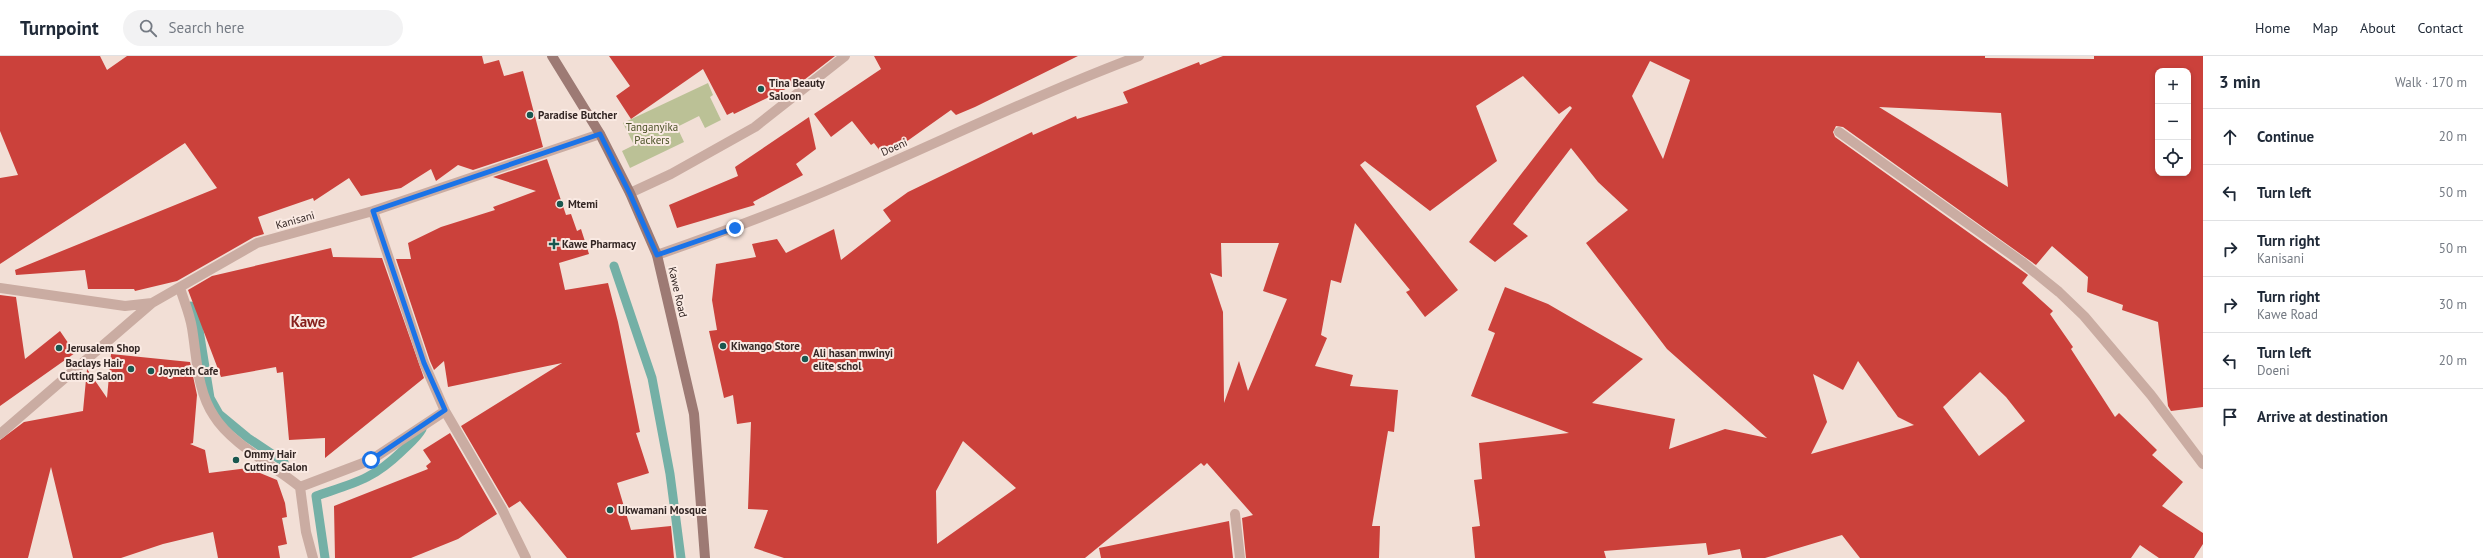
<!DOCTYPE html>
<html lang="en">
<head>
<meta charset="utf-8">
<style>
  body { margin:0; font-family:"PT Sans",sans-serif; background:#f2f2f3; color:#1f2937 }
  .controls { position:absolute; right:12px; top:12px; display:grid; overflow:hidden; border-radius:8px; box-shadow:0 2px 6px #0003 }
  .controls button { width:36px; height:36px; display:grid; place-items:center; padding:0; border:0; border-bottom:1px solid #e0e1e3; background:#fff; color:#1f2937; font:20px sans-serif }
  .stop { position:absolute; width:12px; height:12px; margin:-9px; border:3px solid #1a73e8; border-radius:50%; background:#fff }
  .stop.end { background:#1a73e8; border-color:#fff; box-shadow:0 1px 4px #0008 }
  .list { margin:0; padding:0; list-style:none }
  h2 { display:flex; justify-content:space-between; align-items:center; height:52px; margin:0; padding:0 16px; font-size:17px }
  h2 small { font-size:13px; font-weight:400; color:#747a83 }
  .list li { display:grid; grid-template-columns:26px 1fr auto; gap:12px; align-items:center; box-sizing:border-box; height:56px; padding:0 16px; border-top:1px solid #e0e1e3 }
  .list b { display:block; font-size:15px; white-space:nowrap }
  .list p { margin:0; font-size:13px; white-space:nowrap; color:#747a83 }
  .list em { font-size:13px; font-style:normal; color:#747a83 }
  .icon { flex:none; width:22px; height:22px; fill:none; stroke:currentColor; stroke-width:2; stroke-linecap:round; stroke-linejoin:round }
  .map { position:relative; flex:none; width:2203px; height:502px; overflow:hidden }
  header { display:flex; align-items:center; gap:24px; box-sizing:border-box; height:56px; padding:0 20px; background:#fff; border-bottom:1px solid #e0e1e3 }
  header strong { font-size:19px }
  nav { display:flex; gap:22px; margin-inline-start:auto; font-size:14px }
  .search { width:280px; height:36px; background:#f2f2f3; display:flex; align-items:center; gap:10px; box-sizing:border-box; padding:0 14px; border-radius:22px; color:#747a83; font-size:15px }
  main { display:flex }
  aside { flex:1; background:#fff }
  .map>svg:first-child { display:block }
  .green { fill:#bbc196 }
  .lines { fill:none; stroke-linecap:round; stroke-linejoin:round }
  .stream { stroke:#74b0a6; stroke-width:9 }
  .building { fill:#cb413b; fill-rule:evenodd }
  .minor { stroke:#caaca2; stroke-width:10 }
  .secondary { stroke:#9d7a74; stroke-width:10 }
  .route { stroke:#1a73e8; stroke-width:5 }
  .poi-dot { fill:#19574f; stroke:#faeae3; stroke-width:1.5 }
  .labels { text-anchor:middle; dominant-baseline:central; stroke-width:4; stroke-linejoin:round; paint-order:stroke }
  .poi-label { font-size:11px; font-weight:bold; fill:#342725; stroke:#faeae3; text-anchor:start }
  .park-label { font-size:11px; fill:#4c5328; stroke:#faeae3 }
  .street-label { font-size:11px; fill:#342725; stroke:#faeae3 }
  .district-label { font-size:15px; font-weight:bold; fill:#861f1b; stroke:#faeae3 }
</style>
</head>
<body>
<header>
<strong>Turnpoint</strong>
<div class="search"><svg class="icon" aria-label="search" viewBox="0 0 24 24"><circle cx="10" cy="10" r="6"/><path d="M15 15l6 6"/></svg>Search here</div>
<nav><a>Home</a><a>Map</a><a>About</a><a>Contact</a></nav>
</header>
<main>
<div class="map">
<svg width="2203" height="502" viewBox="0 0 2203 502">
  <rect width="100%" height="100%" fill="#f2dfd6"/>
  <path class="green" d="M708 27 713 39 710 41 721 64 705 72 699 60 677 71 684 86 630 112 622 95 634 89 623 67Z"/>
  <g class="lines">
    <path class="stream" d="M614 210 652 322 670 418 681 502
      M191 250 199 274 210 342 219 358 248 382 284 406
      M325 502 316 440C354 427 372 424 401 396 409 388 417 382 422 373"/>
  </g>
  <path class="building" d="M0 0H100L107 14 127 0H482L484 8 499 4 504 20 523 15 543 91 473 114 458 109 436 125 431 113 401 132 361 140 349 122 314 145 313 142 258 161 264 178 254 181 177 225 135 235 134 233H88L85 214 16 219 15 214 217 132 185 87 0 208V122L18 119 0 75Z
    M609 0H835L804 24 734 58 733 56 727 59 703 13 631 63 616 40 630 30Z
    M874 0H1078L975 51 956 59 951 54 896 93 888 91 880 95 874 87 871 89 852 65 831 81 814 58 881 13Z
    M1223 0H1985V2L2094 3V0H2203V351L2171 355 2168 350 2158 266 2122 254 2123 249 2087 236 2088 221 2052 190 2036 209 1843 71 1836 70 1833 76 1835 81 2028 219 2022 227 2053 255 2050 258 2073 291 2071 293 2115 361 2119 357 2157 394 2152 399 2183 426 2162 450 2203 477V488L2194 502H2159L2140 489 2131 502H1860L1842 479 1765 502H1742L1740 493 1708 499 1706 487 1604 495 1606 502H1475L1472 471 1480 470 1474 424 1482 423 1479 387 1569 377 1471 340 1495 277 1488 274 1505 231 1548 248 1643 303 1592 347 1675 363 1669 393 1725 373 1767 382 1667 293 1586 187 1628 154 1598 126 1571 92 1513 168 1528 180 1495 206 1469 186 1572 52 1570 50 1559 58 1523 20 1476 50 1497 105 1430 155 1365 105 1360 109 1458 234 1425 261 1406 236 1410 234 1355 167 1341 227 1331 224 1321 279 1327 282 1315 310 1353 319 1350 330 1398 334 1394 376 1388 375 1372 470H1380L1379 502H1246L1242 462 1253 459 1207 407 1204 410 1201 407 1085 502H784L754 492 768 454 748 453 751 366 737 368 733 339 724 342 714 297 709 275 717 274 712 244 716 208 756 201 752 188 777 183 786 197 834 173 841 204 891 165 883 154 908 136 1032 76 1033 79 1076 60 1077 63 1128 47 1123 36 1199 6 1200 9ZM1650 5 1690 24 1663 103 1632 40ZM2158 15H2188V117H2158ZM1879 51 2001 57 2008 131ZM1221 187H1279L1263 235 1287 243 1248 335 1239 305 1224 347 1223 256 1210 217 1222 221ZM1858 305 1898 361 1914 369 1811 398 1827 366 1813 318 1843 334ZM1980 316 2006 341 2025 365 1979 400 1943 351ZM963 385 1016 432 937 488 936 435Z
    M809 61 816 93 796 108 803 119 753 146 755 149 677 172 669 149 738 120 735 111Z
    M547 103 566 159 571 158 577 175 581 173 589 198 559 207 565 234 608 227 618 266 640 376 636 377 649 417 617 427 631 474 671 470 674 502H567L520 445 509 452 461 370 562 307 448 331 444 305 434 314 430 305 396 203H411L408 187 441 171 495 154 493 151 536 135 493 121Z
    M331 192 333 201 382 202 424 322 325 402V382L289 384 283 316 277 317 276 311 221 321 188 234 212 220Z
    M0 239 16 241 25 303 60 275 75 297 0 350Z
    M111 298 190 306 197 339 193 387 190 388 205 394 209 417 248 412 277 424 285 447 287 461 282 462 287 488 278 490 280 502H218L213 476 163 488 121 502H73L51 411 28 502H0V384L24 366 83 355 87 313 107 342Z
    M450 377 497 458 458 483 411 502H335L334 450 428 413 426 410 431 406 423 394Z
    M1229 465 1233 502H1101L1099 492Z"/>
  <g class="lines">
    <path class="minor" d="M1839 76 2022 206 2059 236 2084 260 2151 339 2203 408
      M630 137 671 118 755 71 845 0
      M373 155 424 307 445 355 502 453 526 502
      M657 199C720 177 783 154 844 127 942 85 1038 38 1139 0
      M0 232 125 250 152 247 257 187 373 155 600 78
      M180 232C184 245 190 259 192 272 197 302 197 335 214 360 231 388 275 410 300 431L371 404 445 355
      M0 378 152 247
      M300 431 306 476 313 502
      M1235 458 1240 502"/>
    <path class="secondary" d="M552 0 600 78 630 137 657 199 694 358 705 502"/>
  </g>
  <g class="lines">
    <path class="route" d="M371 404 445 354 424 307 373 155 600 78 630 138 657 199 735 172"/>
  </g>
  <g class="poi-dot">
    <circle cx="761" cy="33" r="4"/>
    <circle cx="530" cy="59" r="4"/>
    <circle cx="560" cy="148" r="4"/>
    <path d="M552 182h4v4h4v4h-4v4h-4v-4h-4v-4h4z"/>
    <circle cx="723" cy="290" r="4"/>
    <circle cx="59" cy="292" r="4"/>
    <circle cx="805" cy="303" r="4"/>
    <circle cx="131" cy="313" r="4"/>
    <circle cx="151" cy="315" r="4"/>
    <circle cx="236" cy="404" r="4"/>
    <circle cx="610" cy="454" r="4"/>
  </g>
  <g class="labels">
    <g class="poi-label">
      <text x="769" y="27">Tina Beauty<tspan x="769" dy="13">Saloon</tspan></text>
      <text x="538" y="59">Paradise Butcher</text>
      <text x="568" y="148">Mtemi</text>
      <text x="562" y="188">Kawe Pharmacy</text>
      <text x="731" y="290">Kiwango Store</text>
      <text x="67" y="292">Jerusalem Shop</text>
      <text x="813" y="297">Ali hasan mwinyi<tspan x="813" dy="13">elite schol</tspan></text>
      <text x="123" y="307" text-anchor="end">Baclays Hair<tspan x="123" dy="13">Cutting Salon</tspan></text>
      <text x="159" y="315">Joyneth Cafe</text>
      <text x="244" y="398">Ommy Hair<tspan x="244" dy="13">Cutting Salon</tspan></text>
      <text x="618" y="454">Ukwamani Mosque</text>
    </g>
    <g class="park-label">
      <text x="652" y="71">Tanganyika<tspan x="652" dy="13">Packers</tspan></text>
    </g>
    <g class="street-label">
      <text transform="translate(894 91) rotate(-24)">Doeni</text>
      <text transform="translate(295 164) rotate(-16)">Kanisani</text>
      <text transform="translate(678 236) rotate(77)">Kawe Road</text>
    </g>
    <g class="district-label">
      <text x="308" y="265">Kawe</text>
    </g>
  </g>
</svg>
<div class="controls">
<button>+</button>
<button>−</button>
<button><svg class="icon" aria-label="locate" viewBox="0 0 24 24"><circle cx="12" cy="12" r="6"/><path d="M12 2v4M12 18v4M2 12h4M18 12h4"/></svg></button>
</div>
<div class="stop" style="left:371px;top:404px"></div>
<div class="stop end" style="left:735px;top:172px"></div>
</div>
<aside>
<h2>3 min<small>Walk · 170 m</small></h2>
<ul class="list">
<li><svg class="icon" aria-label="ahead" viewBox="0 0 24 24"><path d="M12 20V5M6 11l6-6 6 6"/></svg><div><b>Continue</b></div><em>20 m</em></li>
<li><svg class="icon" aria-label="left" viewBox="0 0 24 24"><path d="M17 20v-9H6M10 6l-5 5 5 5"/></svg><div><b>Turn left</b></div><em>50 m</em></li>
<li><svg class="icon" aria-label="right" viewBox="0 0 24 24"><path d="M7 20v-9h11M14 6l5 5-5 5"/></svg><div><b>Turn right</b><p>Kanisani</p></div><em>50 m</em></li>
<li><svg class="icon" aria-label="right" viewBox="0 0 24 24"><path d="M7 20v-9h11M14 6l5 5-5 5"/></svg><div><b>Turn right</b><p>Kawe Road</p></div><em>30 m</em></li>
<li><svg class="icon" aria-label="left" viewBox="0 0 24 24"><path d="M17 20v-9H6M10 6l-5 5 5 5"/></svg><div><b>Turn left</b><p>Doeni</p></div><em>20 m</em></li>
<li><svg class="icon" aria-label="arrive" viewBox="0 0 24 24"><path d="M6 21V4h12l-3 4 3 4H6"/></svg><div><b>Arrive at destination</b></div></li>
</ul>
</aside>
</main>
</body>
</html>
